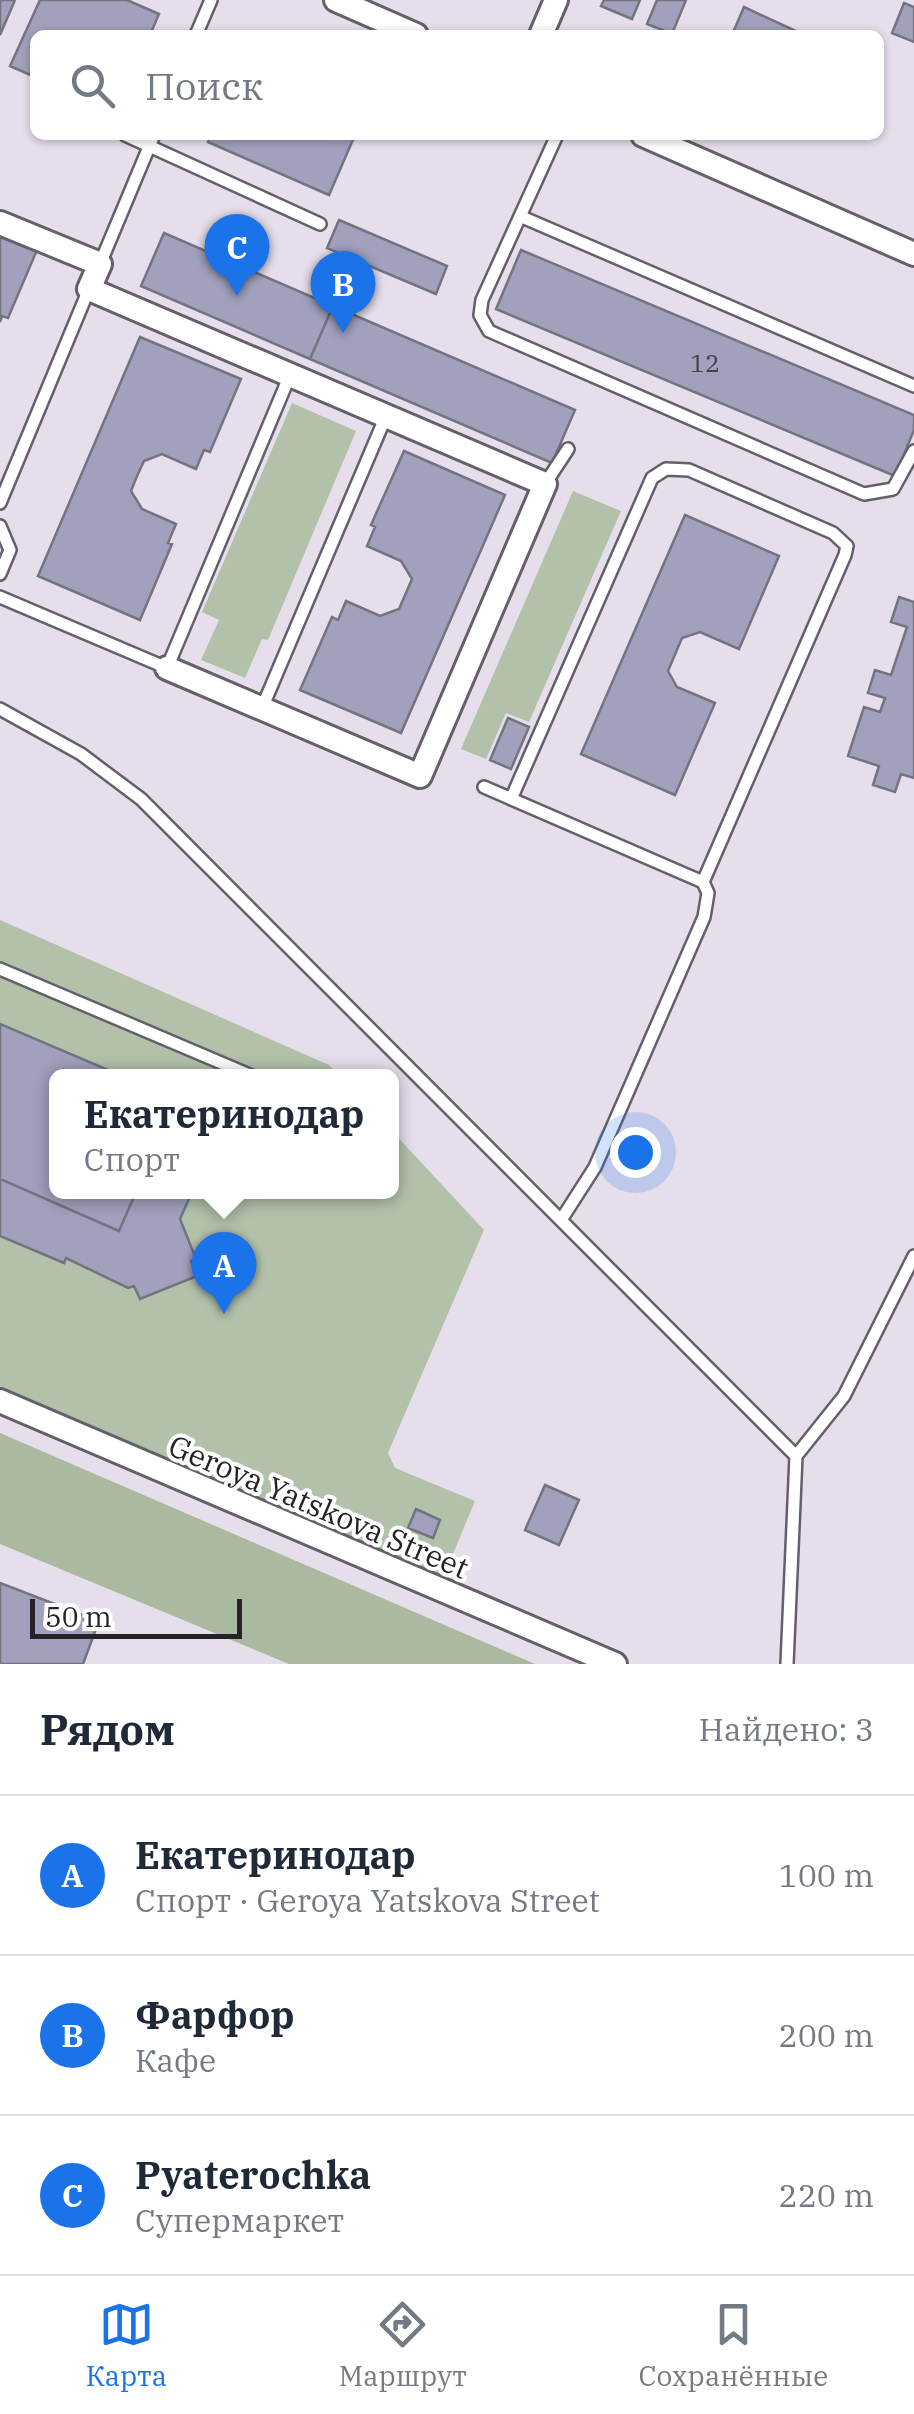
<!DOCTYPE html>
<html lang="ru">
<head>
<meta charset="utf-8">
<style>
  body { margin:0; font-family:"IBM Plex Serif",serif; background:#f6f6f7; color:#1f2937 }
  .scale { position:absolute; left:30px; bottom:25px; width:212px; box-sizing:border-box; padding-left:10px; border:5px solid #262328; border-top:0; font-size:28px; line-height:35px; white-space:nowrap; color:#262328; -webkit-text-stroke:8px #fff; paint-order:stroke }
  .you { position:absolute; left:635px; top:1152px; width:35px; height:35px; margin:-25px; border:8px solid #fff; border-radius:50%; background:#1a73e8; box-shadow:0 0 0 15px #1a73e833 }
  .badge { display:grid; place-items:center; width:65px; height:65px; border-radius:50%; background:#1a73e8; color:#fff; font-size:32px; font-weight:700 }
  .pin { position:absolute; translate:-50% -82px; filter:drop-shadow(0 2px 5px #0008) }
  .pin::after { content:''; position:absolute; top:52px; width:35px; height:30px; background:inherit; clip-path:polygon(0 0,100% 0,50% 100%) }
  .popup { position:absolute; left:49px; top:1069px; width:350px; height:130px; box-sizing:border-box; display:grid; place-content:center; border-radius:15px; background:#fff; filter:drop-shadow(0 2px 8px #0005); font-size:32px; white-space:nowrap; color:#747a83 }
  .popup b { font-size:38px; color:#1f2937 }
  .popup::after { content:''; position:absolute; left:50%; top:100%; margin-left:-20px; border:20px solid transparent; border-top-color:#fff }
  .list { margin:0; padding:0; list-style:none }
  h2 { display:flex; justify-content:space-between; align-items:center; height:130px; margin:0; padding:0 40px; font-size:42px }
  h2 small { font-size:32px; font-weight:400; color:#747a83 }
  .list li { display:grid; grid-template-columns:65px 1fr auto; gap:30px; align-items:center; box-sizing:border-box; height:160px; padding:0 40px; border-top:2px solid #e0e1e3 }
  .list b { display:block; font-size:38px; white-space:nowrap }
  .list p { margin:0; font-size:32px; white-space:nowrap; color:#747a83 }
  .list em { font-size:32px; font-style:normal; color:#747a83 }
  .icon { flex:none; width:55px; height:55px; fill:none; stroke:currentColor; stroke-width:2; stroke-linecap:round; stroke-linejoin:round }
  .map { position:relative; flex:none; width:914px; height:1664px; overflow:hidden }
  .search { position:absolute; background:#fff; box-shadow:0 2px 8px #0004; left:30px; right:30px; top:30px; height:110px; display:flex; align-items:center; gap:25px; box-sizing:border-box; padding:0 35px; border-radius:15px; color:#747a83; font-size:38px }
  .sheet { height:610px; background:#fff }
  nav { display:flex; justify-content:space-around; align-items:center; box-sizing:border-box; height:140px; border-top:2px solid #e0e1e3; background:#fff; font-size:28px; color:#747a83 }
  nav a { display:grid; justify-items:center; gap:5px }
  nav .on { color:#1a73e8 }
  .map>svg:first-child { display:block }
  .green { fill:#b2c2aa }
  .forest { fill:#a9baa0 }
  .building { fill:#a1a0bd; stroke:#747380; stroke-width:2.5 }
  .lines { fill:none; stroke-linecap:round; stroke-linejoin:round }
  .lane-casing { stroke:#655f6a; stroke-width:16 }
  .street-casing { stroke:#655f6a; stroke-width:28 }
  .lane { stroke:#fff; stroke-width:11 }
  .street { stroke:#fff; stroke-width:22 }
  .labels { text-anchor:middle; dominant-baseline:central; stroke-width:8; stroke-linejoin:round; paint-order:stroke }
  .number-label { font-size:25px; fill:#45424d }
  .street-label { font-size:30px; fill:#262328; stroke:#fff }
</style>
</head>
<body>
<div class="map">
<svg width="914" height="1664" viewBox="0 0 914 1664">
  <rect width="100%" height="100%" fill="#e6deeb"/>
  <path class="green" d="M292 403 356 431 268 640 262 639 245 678 201 660 219 620 202 612Z
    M573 491 621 511 529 722 506 713 486 759 461 749Z
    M0 920 329 1065 340 1076H56V1192H392V1131L484 1230 388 1453 395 1468 475 1501 438 1590 0 1399Z"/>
  <path class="forest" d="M0 1433 535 1664H289L0 1544Z"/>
  <path class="building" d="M0 0H15L0 35Z
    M40 0H127L159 14 150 35H35V77L10 66Z
    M604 0H640L632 19 601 6Z
    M657 0H686L672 34 647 24Z
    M904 3 914 7V42L892 33Z
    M744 7 798 32 797 35H732Z
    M211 135H355L329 195 208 142Z
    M339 220 447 266 436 294 327 248Z
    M164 233 333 306 310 359 141 286Z
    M0 234 37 250 8 318 2 316 0 322Z
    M521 250 914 415V430L895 476 496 309Z
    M333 306 575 410 552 463 310 359Z
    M140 337 241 379 210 452 204 450 196 469 162 454 144 461 137 476 131 491 142 509 176 524 168 543 172 544 140 620 38 576Z
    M404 451 505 495 401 733 300 690 332 617 338 620 346 601 380 616 399 609 412 579 401 561 367 546 375 527 371 525Z
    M685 515 779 556 739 649 700 632 682 638 668 671 677 687 715 703 675 795 581 754Z
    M899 597 914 602V778L901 774 895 792 873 785 879 766 848 756 864 707 880 712 885 698 868 693 875 670 891 675 907 627 891 622Z
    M508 718 529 727 511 769 490 760Z
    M0 1024 122 1076H56V1192H136L119 1231 0 1179Z
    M0 1179 119 1231 136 1192H192L180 1219 196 1259 191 1261 197 1276 140 1299 134 1286 128 1288 66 1258 64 1263 0 1236Z
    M545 1485 579 1500 559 1545 525 1530Z
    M416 1509 440 1520 433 1538 408 1528Z
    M0 1583 99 1621 83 1664H0Z"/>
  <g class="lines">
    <g class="lane-casing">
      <path id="lane" d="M196 35 211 0
        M125 135 320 224
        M557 135 482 300 480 315 489 331 864 494 893 489 914 451
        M522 217 914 386
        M100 264 154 135
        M545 484 568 449
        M0 503 89 289
        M0 526 10 550 0 574
        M0 597 167 668 290 375
        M262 708 386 416
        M0 709 81 754 141 799 796 1456
        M484 787 703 882 708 893 704 917 595 1167 561 1220
        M511 799 652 478 666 469 689 470 833 533 847 546 845 555 703 882
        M0 969 252 1076
        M787 1664 796 1456 844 1396 914 1256"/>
    </g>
    <g class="street-casing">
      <path id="street" d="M336 0 416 35
        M541 35 556 0
        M643 135 914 254
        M0 223 100 264 89 289 545 484 420 776 167 668
        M0 1401 615 1664"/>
    </g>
    <use href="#lane" class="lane"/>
    <use href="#street" class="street"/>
  </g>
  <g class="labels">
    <g class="number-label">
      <text x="705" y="362">12</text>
    </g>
    <g class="street-label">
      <text transform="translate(319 1506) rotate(23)">Geroya Yatskova Street</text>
    </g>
  </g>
</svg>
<div class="scale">50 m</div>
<div class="you"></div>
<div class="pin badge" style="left:224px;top:1314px">A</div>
<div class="popup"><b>Екатеринодар</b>Спорт</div>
<div class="pin badge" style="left:343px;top:333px">B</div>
<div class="pin badge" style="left:237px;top:296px">C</div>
<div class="search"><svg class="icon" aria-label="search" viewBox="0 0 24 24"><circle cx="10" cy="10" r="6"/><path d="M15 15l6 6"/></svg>Поиск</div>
</div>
<section class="sheet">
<h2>Рядом<small>Найдено: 3</small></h2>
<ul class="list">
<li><span class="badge">A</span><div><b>Екатеринодар</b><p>Спорт · Geroya Yatskova Street</p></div><em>100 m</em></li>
<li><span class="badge">B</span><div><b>Фарфор</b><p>Кафе</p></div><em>200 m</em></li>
<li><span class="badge">C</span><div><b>Pyaterochka</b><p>Супермаркет</p></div><em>220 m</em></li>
</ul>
</section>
<nav>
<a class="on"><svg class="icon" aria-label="map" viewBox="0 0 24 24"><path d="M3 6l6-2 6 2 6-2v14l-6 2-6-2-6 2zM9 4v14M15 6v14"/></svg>Карта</a>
<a><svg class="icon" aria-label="directions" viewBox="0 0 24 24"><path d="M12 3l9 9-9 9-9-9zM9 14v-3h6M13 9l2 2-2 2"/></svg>Маршрут</a>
<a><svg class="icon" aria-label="saved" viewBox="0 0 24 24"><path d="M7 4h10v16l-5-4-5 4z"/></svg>Сохранённые</a>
</nav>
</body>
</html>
